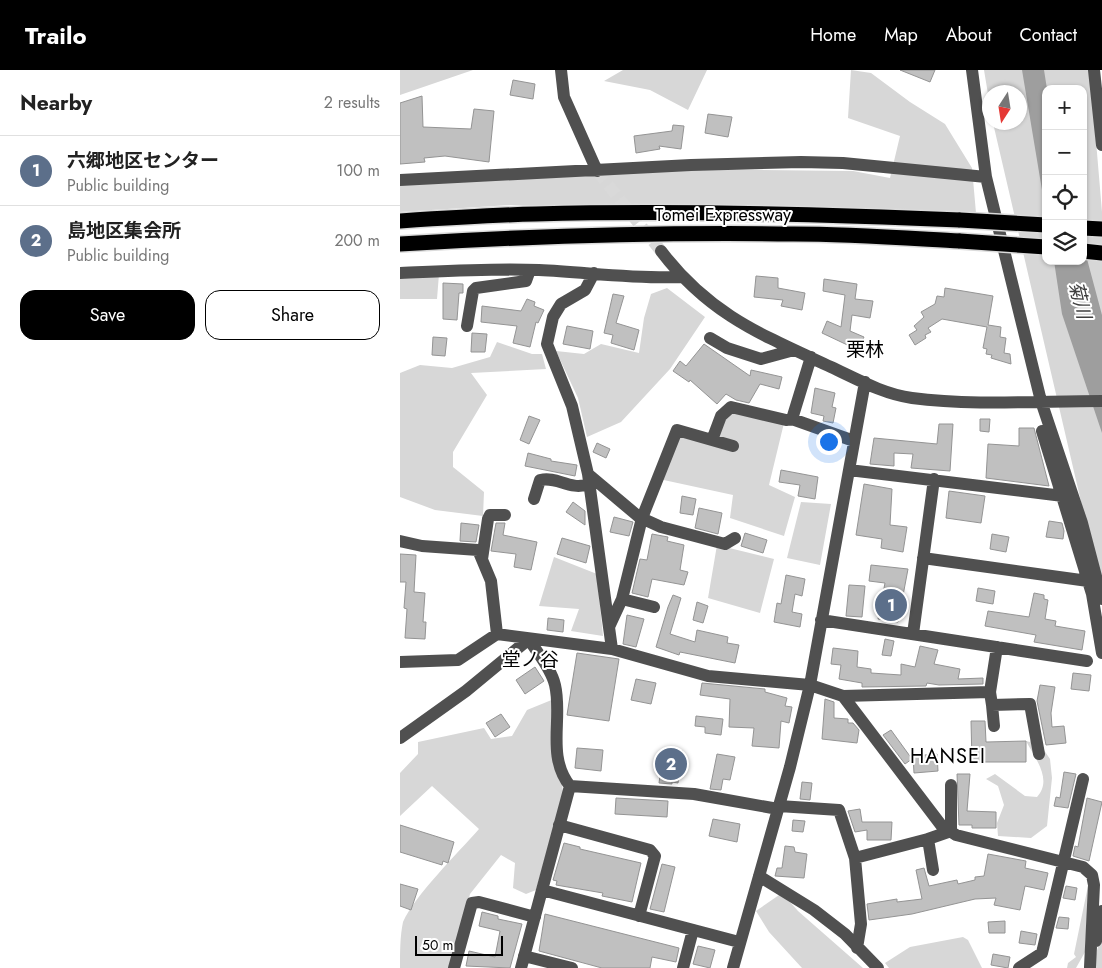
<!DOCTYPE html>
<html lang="en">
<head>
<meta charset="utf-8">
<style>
  body { margin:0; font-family:Jost,"Noto Sans JP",sans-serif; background:#f6f6f6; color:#222 }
  .controls { position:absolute; right:15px; top:15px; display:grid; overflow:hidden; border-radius:10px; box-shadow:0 1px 4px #0004 }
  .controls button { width:45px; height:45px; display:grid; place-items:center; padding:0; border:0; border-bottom:1px solid #e0e0e0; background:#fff; color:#222; font:25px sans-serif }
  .compass { position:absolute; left:582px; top:15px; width:45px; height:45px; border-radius:50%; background:#fff; box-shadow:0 1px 4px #0004; rotate:192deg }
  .scale { position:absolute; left:15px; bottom:12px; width:88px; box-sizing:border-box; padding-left:5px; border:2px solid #000; border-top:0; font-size:14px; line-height:18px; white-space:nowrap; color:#000; -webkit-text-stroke:4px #fff; paint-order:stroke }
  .you { position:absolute; left:428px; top:371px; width:18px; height:18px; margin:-12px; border:4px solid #fff; border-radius:50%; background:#1a73e8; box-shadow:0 0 0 8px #1a73e833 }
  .badge { display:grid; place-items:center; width:32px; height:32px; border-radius:50%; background:#000; color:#fff; font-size:16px; font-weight:700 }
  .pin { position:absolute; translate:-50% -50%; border:2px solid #fff; box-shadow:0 1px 5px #0006 }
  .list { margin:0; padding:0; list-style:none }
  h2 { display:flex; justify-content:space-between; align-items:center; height:65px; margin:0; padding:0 20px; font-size:21px }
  h2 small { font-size:16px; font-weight:400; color:#767676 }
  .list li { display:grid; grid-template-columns:32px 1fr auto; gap:15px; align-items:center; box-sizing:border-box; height:70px; padding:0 20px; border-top:1px solid #e0e0e0 }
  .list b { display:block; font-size:19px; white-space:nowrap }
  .list p { margin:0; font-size:16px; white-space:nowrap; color:#767676 }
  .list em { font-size:16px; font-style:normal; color:#767676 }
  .actions { display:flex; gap:10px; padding:15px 20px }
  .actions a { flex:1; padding:11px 0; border:1px solid #000; border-radius:15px; text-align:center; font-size:18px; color:#000 }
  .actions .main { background:#000; color:#fff }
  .icon { flex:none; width:28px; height:28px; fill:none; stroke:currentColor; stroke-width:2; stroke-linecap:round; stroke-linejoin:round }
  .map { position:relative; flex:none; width:702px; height:898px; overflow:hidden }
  header { display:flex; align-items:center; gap:30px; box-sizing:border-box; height:70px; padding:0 25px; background:#000; color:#fff }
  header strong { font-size:24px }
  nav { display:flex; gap:28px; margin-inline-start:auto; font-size:18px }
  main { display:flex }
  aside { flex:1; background:#fff }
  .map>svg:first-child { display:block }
  .green { fill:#d7d7d7; fill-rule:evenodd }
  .water { fill:#9e9e9e }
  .building { fill:#c0c0c0; stroke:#949494 }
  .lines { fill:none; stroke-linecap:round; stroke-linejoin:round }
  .minor-tunnel { stroke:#d9d9d9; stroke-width:12; stroke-dasharray:12 6; stroke-linecap:butt }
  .highway-casing { stroke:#dbdbdb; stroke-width:18 }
  .minor { stroke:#505050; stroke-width:12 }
  .highway { stroke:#000; stroke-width:15 }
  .highway-bridge-casing { stroke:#dbdbdb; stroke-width:18; stroke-linecap:butt }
  .highway-bridge { stroke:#000; stroke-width:15 }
  .labels { text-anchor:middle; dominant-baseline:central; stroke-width:4; stroke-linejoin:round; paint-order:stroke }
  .street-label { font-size:18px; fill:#000; stroke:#fff }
  .water-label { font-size:19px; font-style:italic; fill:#3f3f3f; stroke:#fff }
  .neighbourhood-label { font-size:19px; fill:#000; stroke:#fff }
  .quarter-label { font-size:20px; letter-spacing:1px; fill:#000; stroke:#fff }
</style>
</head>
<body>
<header>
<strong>Trailo</strong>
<nav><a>Home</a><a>Map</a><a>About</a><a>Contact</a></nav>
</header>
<main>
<aside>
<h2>Nearby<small>2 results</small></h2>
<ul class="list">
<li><span class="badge" style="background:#5c6f8a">1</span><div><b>六郷地区センター</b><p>Public building</p></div><em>100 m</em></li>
<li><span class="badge" style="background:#5c6f8a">2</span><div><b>島地区集会所</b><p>Public building</p></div><em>200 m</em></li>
</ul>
<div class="actions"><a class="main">Save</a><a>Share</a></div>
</aside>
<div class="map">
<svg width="702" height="898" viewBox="0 0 702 898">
  <rect width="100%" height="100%" fill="#fff"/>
  <path class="green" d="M0 0H73L0 25Z
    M223 0H307L288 40 250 20 204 11Z
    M451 0 471 3 510 32 545 54 572 98 576 143 111 135 0 142V114L282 99 453 101 490 108 500 66 448 48Z
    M584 0H690L702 142V522L593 53 620 52V22H590L589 30ZM646 19H683V191H646Z
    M39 204 37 229H0V207Z
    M267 218 305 247 270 299 221 352 187 367 178 328 156 281 184 284 201 274 239 283 244 248 251 224Z
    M97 272 132 284H142L146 299 71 303 87 325 53 382V397L84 422 83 446 35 440 0 427V303L20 295 52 298 90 287Z
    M331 339 384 353 369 415 395 427 384 466 330 448 333 425 259 409 276 362 313 372Z
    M401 432 431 434 420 495 387 488Z
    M317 475 374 489 360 543 308 528Z
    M154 487 197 504 203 566 171 561 179 539 139 536Z
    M154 629 163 723 136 820 126 824 113 818 115 793 101 785 70 824 50 898H0C0 883 0 866 3 852 15 825 58 783 79 759L32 716 0 746V703L18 684V672L84 658 91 669 112 666 127 640Z
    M633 664 650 689 652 708 647 756 631 768 598 766 597 753 604 735 598 716 586 709 595 704 625 726 637 727C653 710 635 688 626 671L630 672Z
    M689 811 685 882 676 898H667L668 893 676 887 674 884Z
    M382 823 398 841 463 898H402L369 862 356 841Z
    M702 863V898H692Z
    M563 867 568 870 582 898H489L485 893 510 877Z"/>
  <path class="water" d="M622 0H644L647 19 646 144Z
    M683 174 702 245V363L662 244 654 191H683Z"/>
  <path class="building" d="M500 0H535L530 12Z
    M113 10 135 14 133 29 110 25Z
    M22 26 23 57 71 59 74 39 94 41 89 92 45 86 24 88 25 92 0 94V33Z
    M308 44 332 47 328 67 305 63Z
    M273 55 284 56 281 79 259 76 260 79 236 83 234 66 272 61Z
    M356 206 378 208V218L405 223 402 240 381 236 383 230 354 227Z
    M424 209 457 214 455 229 473 231 470 248 452 245 450 261 464 267 458 280 422 263 427 251 441 257 445 225 423 221Z
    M43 213 63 214V223H59L57 250 43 249Z
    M545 218 593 226 588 255 601 257 600 267 606 268 604 283 610 284 611 294 591 288 592 285 586 284 587 279 583 278 587 257 542 249 528 258 531 262 525 265 526 268 515 275 509 265 517 260 514 256 524 247 521 242 535 234 537 226 544 227Z
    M213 224 224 226 216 253 239 260 234 280 211 273 213 265 204 263Z
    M127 229 135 232 134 236 144 240 138 253 136 252 130 277 113 273 117 256 81 252 82 236 121 241Z
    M167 256 193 261 190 279 163 274Z
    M72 263 87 264 85 282H71Z
    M33 267 47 268 45 286 32 285Z
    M304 274 350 306 351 300 382 307 379 319 360 314 349 333 336 330 326 324 317 334 290 310 289 312 273 301 280 291 286 296Z
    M415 318 435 323 432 337 436 338 433 353 423 351 424 346 411 343Z
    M129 346 140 350 129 374 120 370Z
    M580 349H590L589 362 580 361Z
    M539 354H553L550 401 511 398 513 384 494 383V396L470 394 474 368 537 374Z
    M619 358H634L649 416 586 408 588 374 619 376Z
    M197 373 210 379 206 388 193 382Z
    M128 383 151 389V391L177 395 175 406 125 396Z
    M381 400 418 407 415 429 398 426 400 415 379 412Z
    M464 414 492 419 490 455 507 457 503 482 481 478 482 469 456 465Z
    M549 421 585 426 581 453 546 448Z
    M282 426 296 429 293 445 280 443Z
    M173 432 185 441V455L166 442Z
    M299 438 322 443 318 464 295 458Z
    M214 447 233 452 229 466 210 462Z
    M649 451 662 453 664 461 663 469 646 467Z
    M61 453 79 455 76 472 60 471Z
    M96 453H105L103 465 137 472 131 500 114 497 116 484 91 481Z
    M345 463 367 470 363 483 341 476Z
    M252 464 268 467 267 471 284 475 280 500 288 502 284 515 252 509 248 527 232 523 240 489 247 490Z
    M592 464 609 467 606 482 590 479Z
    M162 468 190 476 186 493 157 484Z
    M0 484 16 485 14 522 25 523 23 552H26L25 569 5 568 7 539 4 538 6 512H0Z
    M471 495 508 499 498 552 478 549 485 513 469 511Z
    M386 505 405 509 402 526 395 524 392 542 402 544 400 557 374 552 377 533 381 534Z
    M449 515 465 516 462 547 446 546Z
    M578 518 595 521 593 534 576 531Z
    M634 523 644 525V529L648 530 645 549 656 551 655 556 685 561 682 580 634 572 636 565 585 556 588 541 629 547Z
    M273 525 281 528 270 564 295 572 297 560 328 567 327 573 339 575 335 593 280 582 279 585 256 577 268 537Z
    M297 532 308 536 303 553 293 550Z
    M227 545 244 549 236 577 223 574Z
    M148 548 164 550 163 562 147 560Z
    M485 569 494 571 491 586 482 585Z
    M520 576 538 580 534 594 560 599 558 609 583 608V614L539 615 527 613 526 616 462 617V613L439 609 441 595 431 594 433 578 458 581 457 597 471 599V603L501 605V594L515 597Z
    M177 583 219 589 209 651 167 645Z
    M135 597 144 611 125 624 116 610Z
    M673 603 691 605 689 621 671 619Z
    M236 609 256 613 251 634 231 630Z
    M302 613 365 619V622L387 628 385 636 392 637 389 653 381 651 379 678 352 676 354 658 329 657 330 629 300 625Z
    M640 615 655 617 651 643 652 657 664 656 666 673 646 675 637 631Z
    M425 629 434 632V648L448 649V653H453L459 660 457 673 422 669Z
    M101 644 110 657 95 667 86 653Z
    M296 646 323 649 321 665 305 663V657L295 656Z
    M571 651H585L586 672 626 671V692H572Z
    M491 660 512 689 505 694 483 665Z
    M177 678 203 680 201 701 175 698Z
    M264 678 283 681 278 713 272 712V714L259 713Z
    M317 684 335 687 330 710 323 709 321 720 310 719Z
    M537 684 538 701 514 703 513 686Z
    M664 702 676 704 668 738 654 736 656 727 660 728Z
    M557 704H570L567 741 596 742V758H572V755H559Z
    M402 712 412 713 410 730 400 729Z
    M216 728 268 731 267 747 215 744Z
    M687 728 702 732 689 791 673 786 675 776 678 777Z
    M460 739 462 752H492L491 770H467V760L455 762 448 741Z
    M313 749 340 754 337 772 309 766Z
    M393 750 405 751 403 762 392 761Z
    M0 755 54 772 48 793 43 791 42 795 0 782Z
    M164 773 180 777V779L241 793 232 832 202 826 203 823 156 815 157 811 153 810Z
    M385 776 394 777 395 782 407 784 404 808 375 806 377 798H382Z
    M588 784 626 791 625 798 648 803 644 820 625 816 620 840 594 835 596 828 575 829 512 844 469 850 467 834 497 829V832L522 829 516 800 524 798 529 816 557 810 558 814 575 810V807L584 806Z
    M262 794 275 797 264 842 250 839Z
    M0 814 18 819 11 840 0 836Z
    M666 816 677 818 675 830 663 828Z
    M82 842 98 846V849L122 854 110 898 66 896 69 881 95 887 100 861 79 856Z
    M145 844 279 878 276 892 252 887 250 898H202L139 881Z
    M659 847 669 848 668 859 656 858Z
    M605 851V863H589L588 852Z
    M621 861 637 864 635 875 619 873Z
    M298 876 315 880 310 898 293 894Z
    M593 884 610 887 608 898 591 895Z"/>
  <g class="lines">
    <path class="minor-tunnel" d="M197 101 261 181"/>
    <g class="highway-casing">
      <path id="highway" d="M0 151C45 148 91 145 136 144 278 140 419 144 560 150
        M683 158 702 159
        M0 174C131 166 262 162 394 164 449 164 505 168 560 171
        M683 181 702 183"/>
    </g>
    <path class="minor" d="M161 0 164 27 197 101
      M572 0 586 107 641 331 682 453 702 529
      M694 0 702 75
      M0 110 291 95 401 92 443 93 586 107
      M261 181C309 244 360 264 431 297 457 309 483 324 512 328 573 336 640 331 702 331
      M0 203C46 201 92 198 139 200 186 202 233 209 281 207
      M194 203 185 220 161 234 153 247 147 274 172 336 188 404 212 579
      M67 256 73 221 76 218 126 211 130 200
      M310 268 327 278 361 289 394 280
      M392 349 411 287
      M642 361 692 524 702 583
      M312 370 321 346 331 337 386 350 392 349 454 371
      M449 400 663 426
      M188 404 239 447 261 457 325 474 335 468
      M134 429 140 410C159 406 168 421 190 414
      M0 471 22 476 78 480 91 511 97 564 212 579 308 606 410 615 443 626 590 622 597 577
      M523 488 688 511
      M82 489 88 449 90 445H105
      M222 529 242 448 277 360 333 376
      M421 550 687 591
      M209 557 222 529 254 537
      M513 564 534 409
      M0 592 58 590 97 564
      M590 622 592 635 630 634 639 684
      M443 626 541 755 556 765 683 797 692 805 694 815 690 897
      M592 635 594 656
      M0 668 66 621 129 569C137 583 151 598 155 615 163 648 146 686 170 716
      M379 736 439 740 455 788 528 769 533 800
      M159 755 250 780 255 786 239 846
      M528 769 551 761V715
      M455 788 461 854 457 878
      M359 806 414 840 445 864 478 898
      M142 820 339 872
      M696 871 702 841
      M124 886 172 898
      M54 898 72 833 79 832 135 847
      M121 898 170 716 294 724 378 739
      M283 898 293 860
      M333 898 390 697 410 615 465 312
      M619 898 642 883 683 709"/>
    <use href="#highway" class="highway"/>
    <g class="highway-bridge-casing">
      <path id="highway-bridge" d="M560 150 646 155
        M560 171 646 177"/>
    </g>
    <use href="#highway-bridge" class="highway-bridge"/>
  </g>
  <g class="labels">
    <g class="street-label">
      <text x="323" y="145">Tomei Expressway</text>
    </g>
    <g class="water-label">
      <text transform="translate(680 230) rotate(76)">菊川</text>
    </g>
    <g class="neighbourhood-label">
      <text x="465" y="279">栗林</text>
      <text x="130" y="589">堂ノ谷</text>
    </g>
    <g class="quarter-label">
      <text x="548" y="686">HANSEI</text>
    </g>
  </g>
</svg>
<div class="controls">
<button>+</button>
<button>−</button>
<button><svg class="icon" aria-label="locate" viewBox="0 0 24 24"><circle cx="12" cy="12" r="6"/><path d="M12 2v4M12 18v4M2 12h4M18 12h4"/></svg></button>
<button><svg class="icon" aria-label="layers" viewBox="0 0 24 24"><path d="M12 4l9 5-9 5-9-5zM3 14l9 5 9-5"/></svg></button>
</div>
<svg class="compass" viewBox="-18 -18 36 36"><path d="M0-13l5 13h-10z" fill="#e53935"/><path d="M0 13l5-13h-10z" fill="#767676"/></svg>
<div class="scale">50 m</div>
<div class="you"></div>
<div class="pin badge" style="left:491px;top:535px;background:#5c6f8a">1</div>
<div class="pin badge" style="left:271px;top:694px;background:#5c6f8a">2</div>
</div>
</main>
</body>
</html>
